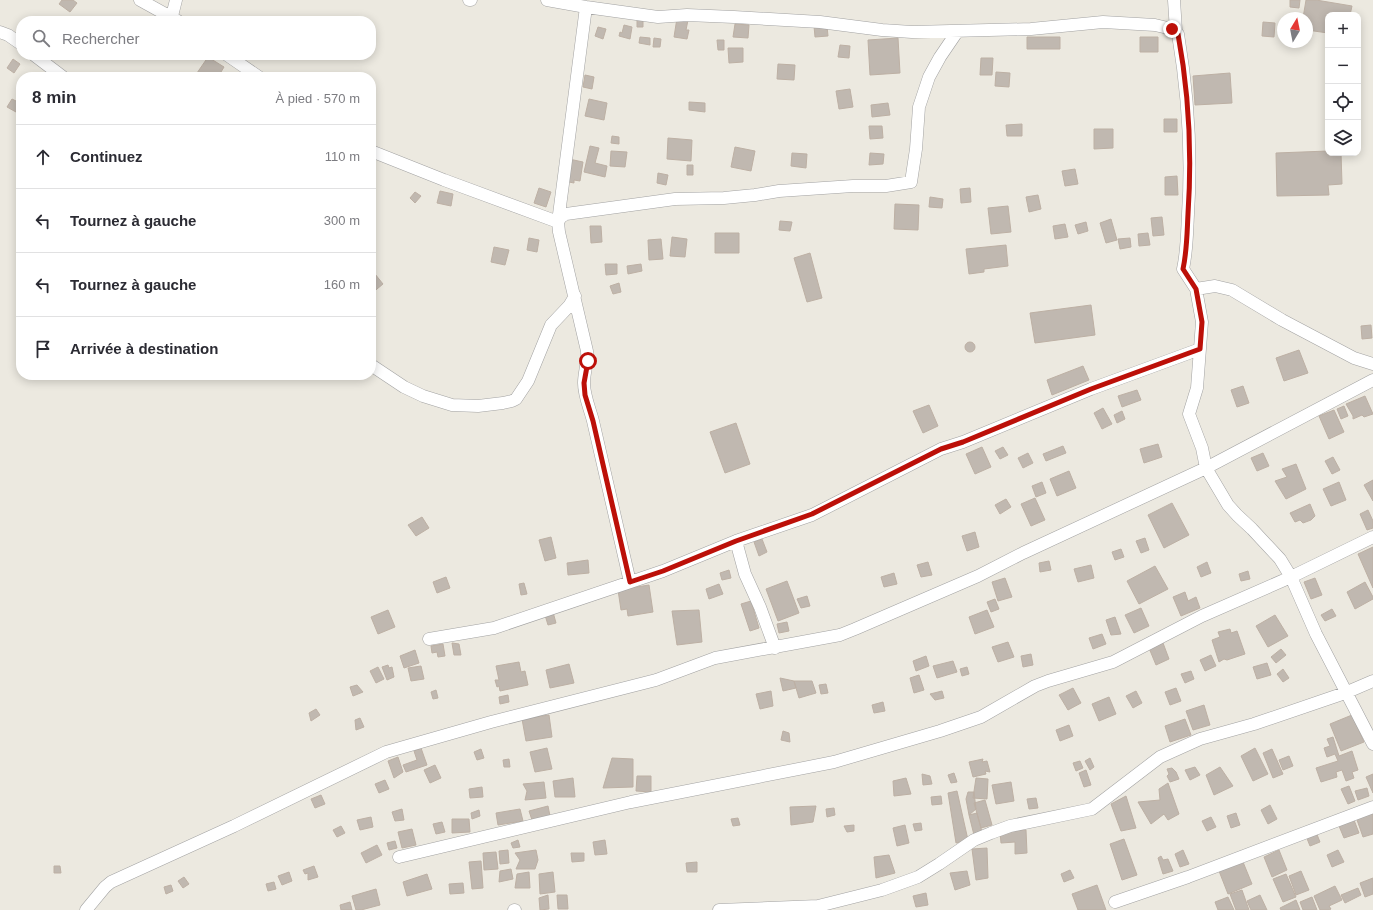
<!DOCTYPE html>
<html lang="fr">
<head>
<meta charset="utf-8">
<style>
  body { margin:0; font-family:Arial,sans-serif; background:#f7f7f7; color:#2b2b33 }
  .controls { position:absolute; right:12px; top:12px; display:grid; overflow:hidden; border-radius:8px; box-shadow:0 2px 10px #0003 }
  .controls button { width:36px; height:36px; display:grid; place-items:center; padding:0; border:0; border-bottom:1px solid #e1e1e2; background:#fff; color:#2b2b33; font:20px sans-serif }
  .compass { position:absolute; left:1277px; top:12px; width:36px; height:36px; border-radius:50%; background:#fff; box-shadow:0 2px 10px #0003; rotate:10deg }
  .stop { position:absolute; width:12px; height:12px; margin:-9px; border:3px solid #bc1009; border-radius:50%; background:#fff }
  .stop.end { background:#bc1009; border-color:#fff; box-shadow:0 1px 4px #0008 }
  .list { margin:0; padding:0; list-style:none }
  h2 { display:flex; justify-content:space-between; align-items:center; height:52px; margin:0; padding:0 16px; font-size:17px }
  h2 small { font-size:13px; font-weight:400; color:#7c7c81 }
  .list li { display:grid; grid-template-columns:26px 1fr auto; gap:12px; align-items:center; box-sizing:border-box; height:64px; padding:0 16px; border-top:1px solid #e1e1e2 }
  .list b { display:block; font-size:15px; white-space:nowrap }
  .list em { font-size:13px; font-style:normal; color:#7c7c81 }
  .icon { flex:none; width:22px; height:22px; fill:none; stroke:currentColor; stroke-width:2; stroke-linecap:round; stroke-linejoin:round }
  .map { position:relative; flex:none; width:1373px; height:910px; overflow:hidden }
  .search { position:absolute; background:#fff; box-shadow:0 2px 10px #0003; left:16px; top:16px; width:360px; height:44px; display:flex; align-items:center; gap:10px; box-sizing:border-box; padding:0 14px; border-radius:16px; color:#7c7c81; font-size:15px }
  .panel { position:absolute; background:#fff; box-shadow:0 2px 10px #0003; left:16px; top:72px; width:360px; height:308px; border-radius:16px }
  .map>svg:first-child { display:block }
  .building { fill:#c0b8b0; stroke:#bdb0a4 }
  .lines { fill:none; stroke-linecap:round; stroke-linejoin:round }
  .minor-casing { stroke:#a2a2a2; stroke-width:13 }
  .minor { stroke:#fff; stroke-width:12 }
  .route { stroke:#bc1009; stroke-width:5 }
</style>
</head>
<body>
<div class="map">
<svg width="1373" height="910" viewBox="0 0 1373 910">
  <rect width="100%" height="100%" fill="#ece9e0"/>
  <path class="building" d="M62 0H73L77 3 70 12 59 4Z
    M1290 0H1300L1299 8 1290 7Z
    M1306 0H1316L1352 6 1350 15H1328V33L1307 30V18H1303Z
    M637 18 643 19V27H637Z
    M677 18 688 20 686 30H689L687 39 674 37Z
    M1263 22 1275 23 1274 37 1262 36Z
    M735 24 749 25 748 38 733 37Z
    M624 25 632 27 630 39 619 36 620 32 622 33Z
    M814 26H827L828 36 815 37Z
    M598 27 606 29 603 39 595 36Z
    M640 37 650 38V45L639 43Z
    M1027 37H1060V49H1027Z
    M1140 37H1158V52H1140Z
    M654 38 661 39 660 47H653Z
    M898 38 900 73 870 75 868 40Z
    M717 40H724V50H718Z
    M840 45 850 46 849 58 838 57Z
    M728 48H743V62L729 63Z
    M208 57 224 67 218 77H203L197 73Z
    M981 58H993L992 75H980Z
    M13 59 20 64 14 73 7 68Z
    M778 64 795 65 794 80 777 79Z
    M996 72 1010 73 1009 87 995 86Z
    M1230 73 1232 103 1195 105 1193 76Z
    M585 75 594 77 592 89 583 87Z
    M850 89 853 107 839 109 836 91Z
    M12 99 20 103 16 112 7 107Z
    M589 99 607 103 604 120 585 116Z
    M689 102 705 103V112L689 110Z
    M888 103 890 115 872 117 871 105Z
    M1164 119H1177V132H1164Z
    M1022 124V136H1007L1006 125Z
    M869 126H882L883 138 870 139Z
    M1094 129H1113V148L1094 149Z
    M612 136 619 137V144L611 143Z
    M668 138 692 140 691 161 667 159Z
    M590 146 599 148 595 163 607 166 605 177 584 172Z
    M735 147 755 151 751 171 731 167Z
    M611 151 627 152 625 167 610 166Z
    M1328 151V153H1341L1342 184 1328 185 1329 195 1277 196 1276 153Z
    M792 153 807 154 806 168 791 166Z
    M870 153 884 154 883 164 869 165Z
    M569 159 583 162 580 181 574 180V183L564 181Z
    M687 165H693V175H687Z
    M1075 169 1078 184 1065 186 1062 171Z
    M658 173 668 175 666 185 657 183Z
    M1177 176 1178 195H1165V177Z
    M539 188 551 192 546 207 534 203Z
    M970 188 971 202 961 203 960 189Z
    M440 191 453 194 451 206 437 203Z
    M415 192 421 196 415 203 410 198Z
    M1038 195 1041 209 1029 212 1026 197Z
    M930 197 943 199 942 208 929 207Z
    M895 204 919 205 918 230 894 229Z
    M1008 206 1011 232 991 234 988 208Z
    M1162 217 1164 235 1153 236 1151 218Z
    M1111 219 1117 240 1106 243 1100 223Z
    M780 221 792 222 790 231 779 230Z
    M1086 222 1088 231 1078 234 1075 225Z
    M1065 224 1068 237 1055 239 1053 226Z
    M590 226H601L602 242 591 243Z
    M715 233H739V253H715Z
    M1148 233 1150 245 1139 246 1138 234Z
    M672 237 687 239 685 257 670 256Z
    M529 238 539 240 537 252 527 250Z
    M1130 238 1131 247 1120 249 1118 239Z
    M661 239 663 259 649 260 648 240Z
    M1006 245 1008 266 984 269V272L969 274 966 249Z
    M494 247 509 250 505 265 491 262Z
    M810 253 822 298 807 302 794 258Z
    M605 264H617V274L606 275Z
    M641 264 642 271 628 274 627 266Z
    M371 269 383 284 371 294Z
    M619 283 621 292 613 294 610 286Z
    M1091 305 1095 335 1035 343 1030 313Z
    M1371 325 1372 338 1362 339 1361 326Z
    M965 347a5 5 0 1 1 10 0a5 5 0 1 1-10 0Z
    M1299 350 1308 373 1284 381 1276 358Z
    M1083 366 1089 380 1052 395 1047 380Z
    M1243 386 1249 403 1237 407 1231 390Z
    M1137 390 1141 400 1122 407 1118 396Z
    M1365 396 1373 414 1364 417 1362 415 1353 419V416L1346 404Z
    M929 405 938 426 923 433 913 411Z
    M1344 406 1348 416 1341 419 1337 409Z
    M1103 408 1112 424 1102 429 1094 413Z
    M1334 410 1344 432 1329 439 1319 416Z
    M1122 411 1125 419 1117 423 1114 415Z
    M736 423 750 464 725 473 710 432Z
    M1158 444 1162 457 1144 463 1140 449Z
    M1063 446 1066 453 1046 461 1043 454Z
    M982 447 991 467 975 474 966 454Z
    M1003 447 1008 455 1000 459 995 451Z
    M1028 453 1033 463 1023 468 1018 458Z
    M1263 453 1269 466 1257 471 1251 458Z
    M1333 457 1340 470 1332 474 1325 461Z
    M1296 464 1306 489 1286 499 1275 481 1287 477 1282 469Z
    M1069 471 1076 488 1057 496 1050 479Z
    M1373 480V501L1364 485Z
    M1042 482 1046 493 1036 497 1032 486Z
    M1339 482 1346 500 1331 506 1323 489Z
    M1035 498 1045 520 1031 526 1021 504Z
    M1006 499 1011 507 1000 514 995 505Z
    M1172 503 1189 535 1164 548 1148 515Z
    M1310 504 1315 516 1311 520 1303 523 1300 520 1295 522 1290 513Z
    M1368 510 1373 521V528L1367 530 1360 514Z
    M422 517 429 528 416 536 408 525Z
    M975 532 979 547 967 551 962 536Z
    M551 537 556 558 545 561 539 540Z
    M1145 538 1149 550 1141 553 1136 541Z
    M762 539 767 552 759 556 754 542Z
    M1373 547V588L1358 554Z
    M1121 549 1124 557 1115 560 1112 552Z
    M588 560 589 573 568 575 567 563Z
    M1049 561 1051 570 1040 572 1039 563Z
    M928 562 932 575 921 577 917 565Z
    M1207 562 1211 573 1201 577 1197 567Z
    M1091 565 1094 578 1078 582 1074 569Z
    M1155 566 1168 589 1139 604 1127 581Z
    M729 570 731 578 722 580 720 573Z
    M1248 571 1250 579 1241 581 1239 574Z
    M894 573 897 584 884 587 881 577Z
    M446 577 450 588 437 593 433 582Z
    M1005 578 1012 597 998 601 992 582Z
    M1315 578 1322 595 1311 599 1304 582Z
    M787 581 799 613 778 621 766 589Z
    M1365 582 1373 597V599L1355 609 1347 592Z
    M524 583 527 594 521 595 519 584Z
    M719 584 723 594 709 599 706 589Z
    M649 585 653 612 628 616 627 609 621 610 618 590Z
    M1185 592 1188 601 1196 597 1200 608 1181 616 1173 597Z
    M807 596 810 606 801 608 797 599Z
    M995 599 999 609 991 612 987 602Z
    M751 601 759 628 750 631 741 604Z
    M1141 608 1149 626 1134 633 1125 615Z
    M1332 609 1336 616 1325 621 1321 615Z
    M388 610 395 627 378 634 371 617Z
    M699 610 702 642 677 645 672 611Z
    M987 610 994 627 975 634 969 617Z
    M553 612 556 623 548 625 545 615Z
    M1275 615 1288 636 1268 647 1256 626Z
    M1115 617 1121 634 1111 635 1106 620Z
    M787 622 789 631 779 633 777 624Z
    M1230 629 1231 633 1237 631 1245 654 1227 660 1224 659 1219 662 1212 640 1220 637 1218 632Z
    M1102 634 1106 644 1093 649 1089 638Z
    M1008 642 1014 657 998 662 992 647Z
    M452 643 459 644 461 655H454Z
    M1163 643 1169 659 1156 665 1149 648Z
    M443 644 445 656 438 657 437 652 432 653 431 646Z
    M1281 649 1286 655 1276 663 1271 657Z
    M415 650 419 663 404 668 400 656Z
    M1031 654 1033 665 1023 667 1021 656Z
    M1211 655 1216 666 1205 671 1200 660Z
    M926 656 929 666 916 671 913 661Z
    M953 661 957 672 937 678 933 666Z
    M519 662 521 672 525 671 528 685 500 691 499 686 497 687 495 680H499L496 666Z
    M1267 663 1271 675 1257 679 1253 667Z
    M569 664 574 683 550 688 546 670Z
    M388 665 389 668 392 667 394 677 387 680 382 667Z
    M421 666 424 679 411 681 408 668Z
    M378 667 384 679 376 683 370 671Z
    M967 667 969 674 962 676 960 669Z
    M1283 669 1289 678 1283 682 1277 674Z
    M1191 671 1194 679 1185 683 1181 674Z
    M919 675 924 690 914 693 910 678Z
    M780 678 794 681 796 688 783 691Z
    M794 681H812L816 693 799 698Z
    M826 684 828 693 821 694 819 685Z
    M357 685 363 692 353 696 350 687Z
    M1073 688 1081 703 1068 710 1059 695Z
    M1176 688 1181 701 1170 705 1165 692Z
    M436 690 438 698 433 699 431 692Z
    M771 691 773 706 760 709 756 694Z
    M942 691 944 698 935 700 930 694Z
    M1136 691 1142 703 1133 708 1126 696Z
    M508 695 509 702 500 704 499 697Z
    M1109 697 1116 714 1099 721 1092 704Z
    M883 702 885 711 874 713 872 705Z
    M1204 705 1210 725 1193 730 1186 711Z
    M316 709 320 715 311 721 309 713Z
    M549 715 552 737 526 741 522 719Z
    M1352 715 1364 742 1341 751 1330 724Z
    M360 718 364 727 356 730 355 720Z
    M1185 719 1191 735 1170 742 1165 726Z
    M1069 725 1073 736 1060 741 1056 730Z
    M783 731 789 733 790 742 781 740Z
    M1333 737 1339 756 1352 751 1358 770 1352 772 1354 778 1346 781 1342 770 1336 772 1337 777 1321 782 1316 768 1338 761 1335 754 1327 757 1324 748 1330 746 1327 739Z
    M421 748 427 765 406 772 403 765 417 760 414 751Z
    M547 748 552 769 535 772 530 752Z
    M1255 748 1268 774 1253 781 1241 756Z
    M481 749 484 758 477 760 474 752Z
    M1272 749 1283 774 1273 778 1263 753Z
    M1289 756 1293 766 1283 770 1279 760Z
    M398 757 403 772 394 778 388 761Z
    M612 758 633 759V787L603 788Z
    M1090 758 1094 767 1090 770 1085 761Z
    M509 759 510 767H504L503 760Z
    M983 759 982 762 987 761 990 772 985 771 986 774 973 777 969 762Z
    M1080 761 1083 768 1076 771 1073 763Z
    M435 765 441 778 430 783 424 770Z
    M1195 767 1200 775 1190 780 1185 770Z
    M1220 767 1233 786 1214 795 1206 775Z
    M1172 768 1176 772 1179 779 1170 782 1167 776 1169 774 1167 769Z
    M1086 770 1091 785 1084 787 1079 773Z
    M954 773 957 782 951 783 948 775Z
    M922 774 930 776 932 784 923 785Z
    M1373 774V793L1366 777Z
    M637 776H651V792L636 791Z
    M573 778 575 797H555L553 781Z
    M906 778 911 794 894 796 893 781Z
    M976 778 988 779 987 799 973 798Z
    M385 780 389 789 379 793 375 784Z
    M544 782 546 798 525 800 527 791 523 784Z
    M1011 782 1014 801 996 804 992 785Z
    M1168 783 1179 814 1168 820 1164 814 1151 824 1138 802 1160 800 1159 789Z
    M1349 786 1355 801 1348 804 1341 789Z
    M482 787 483 797 470 798 469 789Z
    M1367 788 1369 796 1358 800 1355 791Z
    M957 791 968 840 956 843 948 793Z
    M968 792H974L976 809 969 815 966 799Z
    M321 795 325 804 315 808 311 799Z
    M941 796 942 804 932 805 931 797Z
    M1126 796 1136 828 1121 831 1111 804Z
    M1036 798 1038 808 1029 809 1027 799Z
    M985 800 992 825 981 828 974 803Z
    M1270 805 1277 819 1268 824 1261 810Z
    M548 806 550 816 532 820 529 811Z
    M816 806 813 822 791 825 790 807Z
    M834 808 835 815 827 817 826 809Z
    M402 809 404 820 395 821 392 812Z
    M520 809 523 821 498 825 496 813Z
    M479 810 480 816 472 819 471 813Z
    M1373 811V834L1363 837 1356 817Z
    M977 813 982 832 974 835 969 815Z
    M1236 813 1240 825 1231 828 1227 816Z
    M371 817 373 827 360 830 357 820Z
    M1211 817 1216 827 1207 831 1202 821Z
    M738 818 740 825 733 826 731 819Z
    M452 819H469L470 832 452 833Z
    M1354 820 1359 833 1344 838 1339 826Z
    M442 822 445 832 436 834 433 824Z
    M921 823 922 830 915 831 913 824Z
    M854 825V831L847 832 844 826Z
    M905 825 909 843 897 846 893 828Z
    M341 826 345 833 337 837 333 830Z
    M412 829 416 845 402 848 398 832Z
    M1026 830 1027 853 1015 854V842L1001 843 1000 832Z
    M1316 832 1320 842 1310 846 1306 836Z
    M1124 839 1137 875 1122 880 1110 844Z
    M518 840 520 847 513 848 511 843Z
    M605 840 607 854 595 855 593 842Z
    M395 841 397 848 389 850 387 843Z
    M377 845 382 855 366 863 361 853Z
    M987 848 988 878 976 880 972 849Z
    M508 850 509 863 500 864 499 851Z
    M536 850 538 860 535 869H516L520 860 515 853Z
    M1183 850 1189 864 1180 867 1175 854Z
    M1279 850 1287 870 1272 877 1264 857Z
    M1338 850 1344 862 1332 867 1327 855Z
    M496 852 498 869 484 870 483 853Z
    M571 853H584V861L572 862Z
    M889 855 895 873 876 878 874 857Z
    M1161 856 1163 860 1168 859 1173 871 1163 874 1158 858Z
    M481 861 483 888 472 889 469 862Z
    M697 862V872H687L686 863Z
    M1243 862 1252 884 1228 894 1219 871Z
    M54 866H60L61 873H54Z
    M314 866 318 877 308 880V873L305 874 303 870Z
    M511 869 513 879 499 882 500 871Z
    M1070 870 1074 878 1064 882 1061 874Z
    M967 871 970 885 955 890 950 873Z
    M1301 871 1309 890 1296 895 1289 876Z
    M289 872 292 881 282 885 278 876Z
    M529 872 530 888H515L517 874Z
    M553 872 555 892 540 894 539 874Z
    M427 874 432 889 407 896 403 882Z
    M1286 874 1296 897 1283 902 1273 879Z
    M184 877 189 884 183 888 178 881Z
    M1373 878V894L1365 897 1360 883Z
    M274 882 276 889 268 891 266 884Z
    M463 883 464 893 450 894 449 884Z
    M171 885 173 891 166 894 164 887Z
    M1097 885 1106 910H1078L1072 894Z
    M1335 886 1342 900 1329 906 1331 909 1329 910H1320L1314 896Z
    M1358 888 1361 895 1345 903 1341 895Z
    M376 889 380 905 361 910H356L352 896Z
    M1242 890 1249 910H1236L1230 894Z
    M926 893 928 905 916 907 913 896Z
    M548 895 549 909 540 910 539 898Z
    M557 895H567L568 909H558Z
    M1260 895 1267 910H1251L1247 901Z
    M1228 897 1234 910H1218L1215 902Z
    M1312 897 1317 910H1303L1300 902Z
    M1296 900 1300 910H1281L1280 908Z
    M350 902 352 910H341L340 905Z"/>
  <g class="lines">
    <g class="minor-casing">
      <path id="minor" d="M140 0 178 21
        M469 0H471
        M547 0 586 7 658 17 687 15 734 17 820 22 882 30 912 32 1031 29 1103 22 1155 25 1172 29 1178 34C1188 94 1192 154 1188 214 1187 233 1187 251 1183 269L1196 289 1202 322 1197 388 1189 414 1202 448 1206 468 1228 505 1237 515 1252 529 1280 559 1291 577 1316 634 1373 744
        M1174 0 1176 31
        M586 7 558 222 559 232 587 351C588 363 584 372 584 383 584 396 590 409 593 421L630 582
        M172 16 176 0
        M0 32 8 35 21 44
        M34 55 63 77
        M227 55 259 77
        M371 151 444 180 558 222
        M558 222 561 217 566 214 675 199 724 198 755 195 779 191 853 186H886L911 182 916 149 919 107 929 77 940 57 957 32
        M1196 289 1215 286 1232 290 1282 320 1354 358 1373 364
        M371 365 404 387 423 396 452 405 478 406 503 403 512 401 516 399 528 381 551 325 569 306 575 296
        M736 541 745 574 760 607 775 648
        M429 639 494 628 663 571 736 541 812 515 941 449 963 442 1091 389 1200 349
        M399 857 631 802 834 762 940 731 981 717 1035 686 1048 681 1113 662 1202 616 1291 577 1373 537
        M1115 902 1188 877 1373 807
        M86 910 105 887 111 882 234 826 386 752 491 722 656 680 715 658 840 635 855 629 978 576 1023 553 1206 468 1373 380
        M514 910H515
        M719 910 818 906 882 890 918 877 939 864 974 840 991 833 1010 826 1092 809 1160 757 1200 739 1254 724 1345 693 1373 681"/>
    </g>
    <use href="#minor" class="minor"/>
  </g>
  <g class="lines">
    <path class="route" d="M588 361 584 383 585 395 593 421 630 582 663 571 736 541 812 514 941 449 963 442 1091 389 1200 349 1202 322 1196 289 1183 269C1187 251 1187 233 1188 214 1192 154 1189 93 1178 34L1172 29"/>
  </g>
</svg>
<div class="controls">
<button>+</button>
<button>−</button>
<button><svg class="icon" aria-label="locate" viewBox="0 0 24 24"><circle cx="12" cy="12" r="6"/><path d="M12 2v4M12 18v4M2 12h4M18 12h4"/></svg></button>
<button><svg class="icon" aria-label="layers" viewBox="0 0 24 24"><path d="M12 4l9 5-9 5-9-5zM3 14l9 5 9-5"/></svg></button>
</div>
<svg class="compass" viewBox="-18 -18 36 36"><path d="M0-13l5 13h-10z" fill="#e53935"/><path d="M0 13l5-13h-10z" fill="#7c7c81"/></svg>
<div class="stop" style="left:588px;top:361px"></div>
<div class="stop end" style="left:1172px;top:29px"></div>
<div class="search"><svg class="icon" aria-label="search" viewBox="0 0 24 24"><circle cx="10" cy="10" r="6"/><path d="M15 15l6 6"/></svg>Rechercher</div>
<section class="panel">
<h2>8 min<small>À pied · 570 m</small></h2>
<ul class="list">
<li><svg class="icon" aria-label="ahead" viewBox="0 0 24 24"><path d="M12 20V5M6 11l6-6 6 6"/></svg><div><b>Continuez</b></div><em>110 m</em></li>
<li><svg class="icon" aria-label="left" viewBox="0 0 24 24"><path d="M17 20v-9H6M10 6l-5 5 5 5"/></svg><div><b>Tournez à gauche</b></div><em>300 m</em></li>
<li><svg class="icon" aria-label="left" viewBox="0 0 24 24"><path d="M17 20v-9H6M10 6l-5 5 5 5"/></svg><div><b>Tournez à gauche</b></div><em>160 m</em></li>
<li><svg class="icon" aria-label="arrive" viewBox="0 0 24 24"><path d="M6 21V4h12l-3 4 3 4H6"/></svg><div><b>Arrivée à destination</b></div></li>
</ul>
</section>
</div>
</body>
</html>
